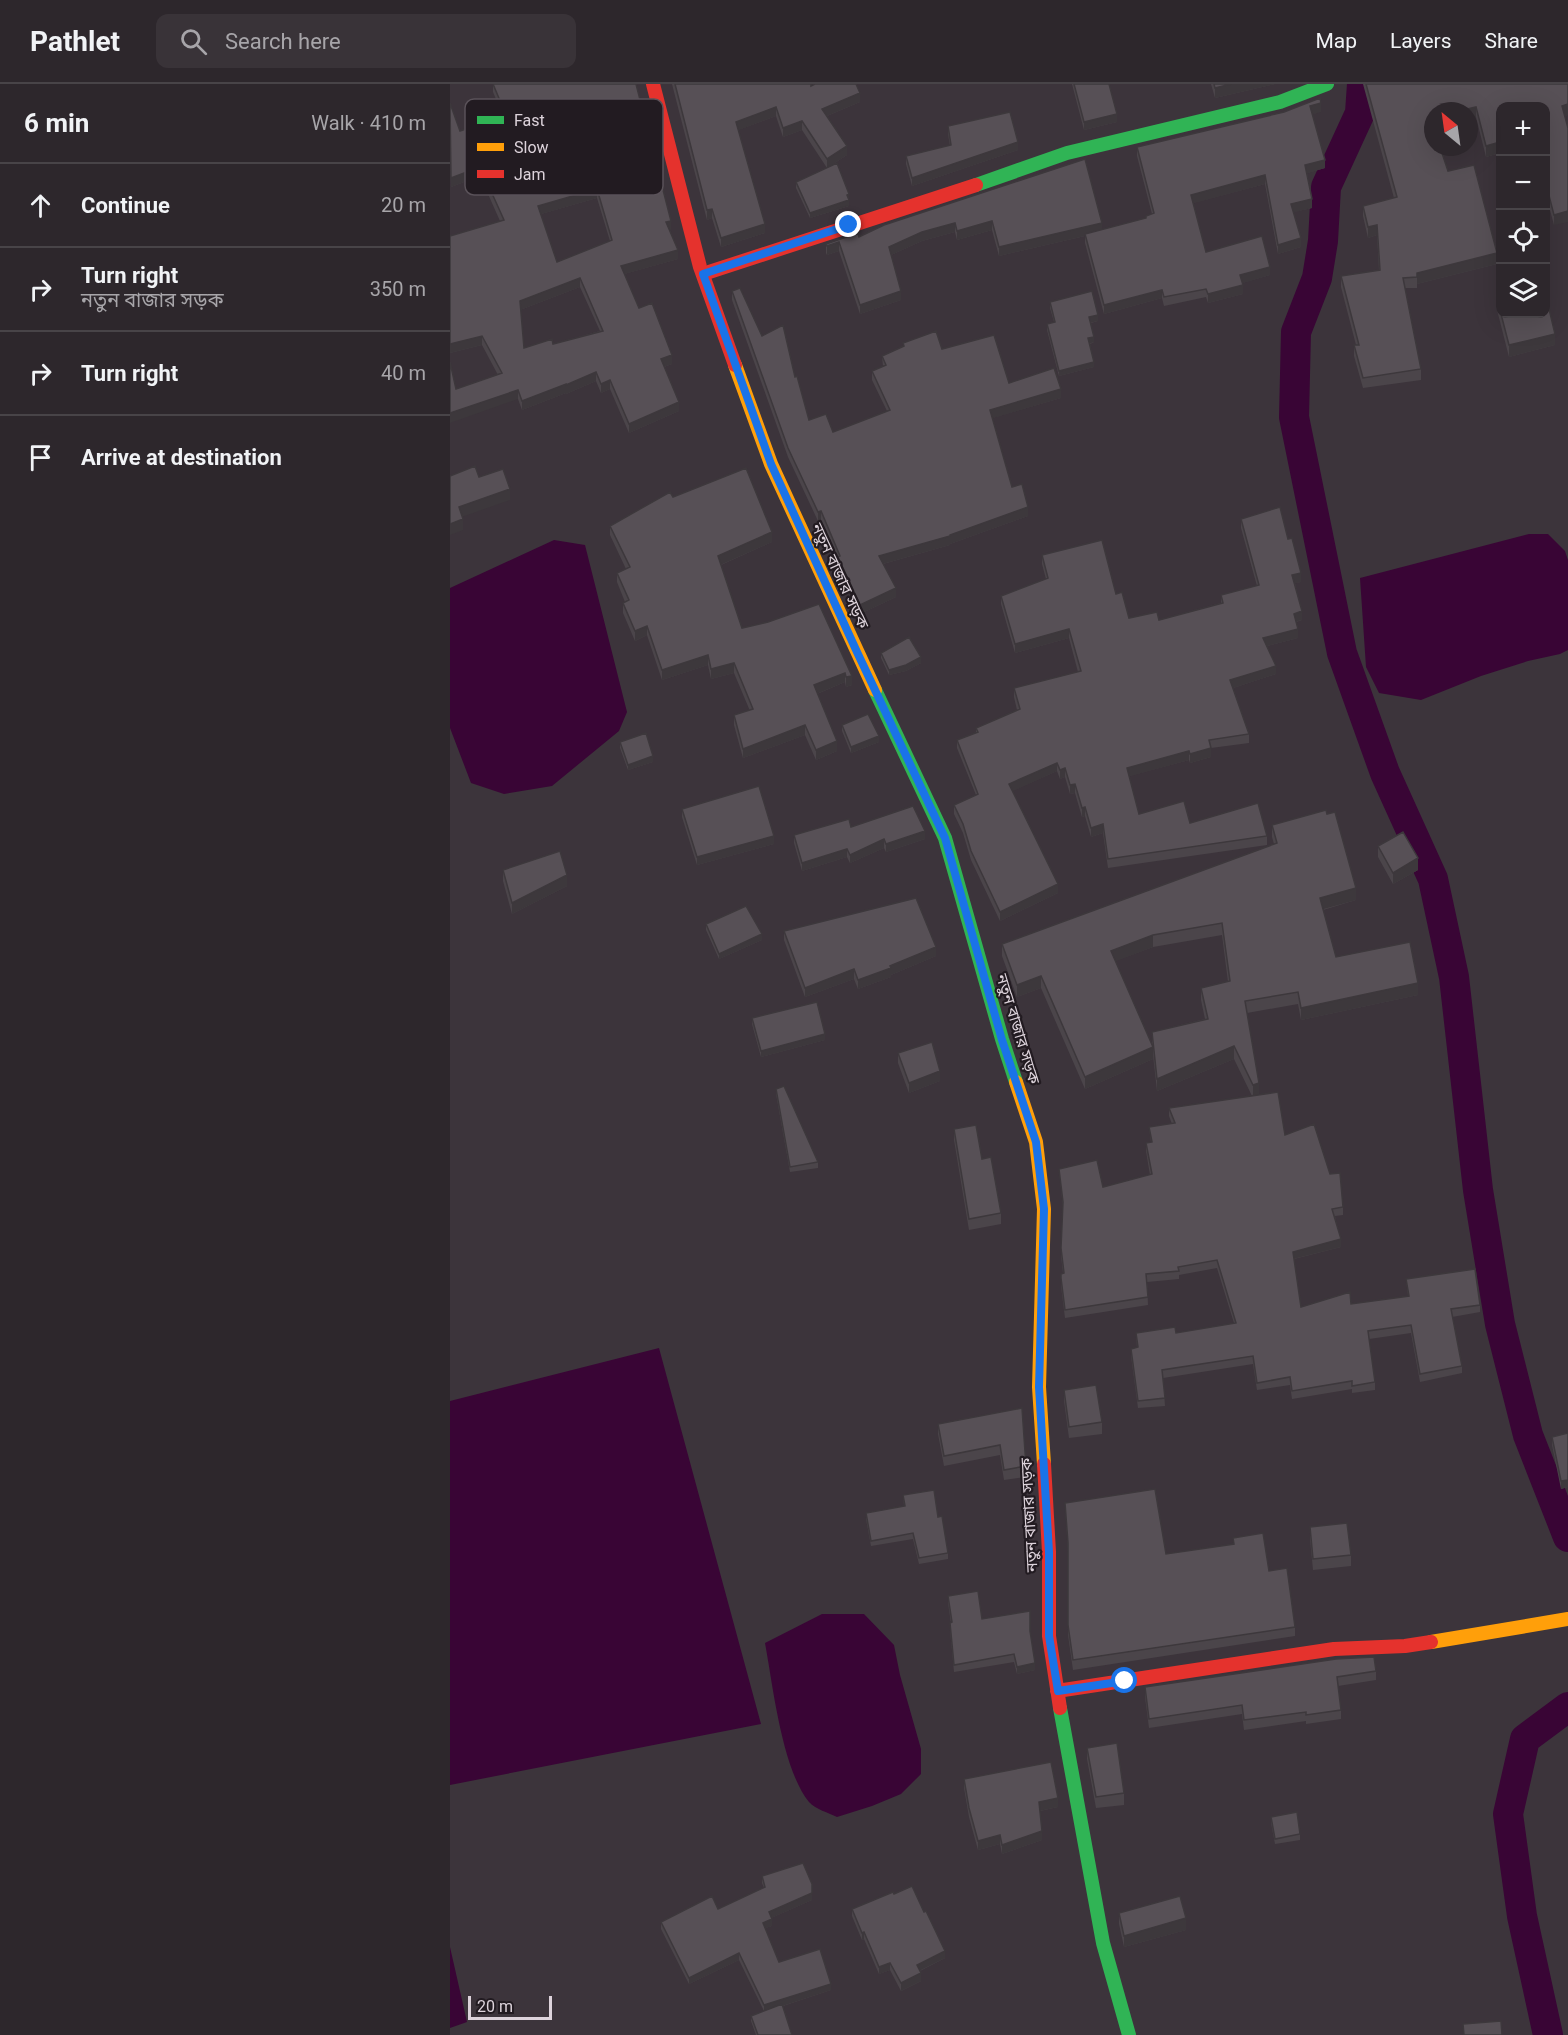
<!DOCTYPE html>
<html lang="en">
<head>
<meta charset="utf-8">
<style>
  body { margin:0; font-family:Roboto,"Noto Sans Bengali",sans-serif; background:#393338; color:#f1f3f6 }
  .controls { position:absolute; right:18px; top:18px; display:grid; overflow:hidden; border-radius:12px; box-shadow:0 6px 24px #0002 }
  .controls button { width:54px; height:54px; display:grid; place-items:center; padding:0; border:0; border-bottom:2px solid #484448; background:#2d272c; color:#f1f3f6; font:30px sans-serif }
  .compass { position:absolute; left:974px; top:18px; width:54px; height:54px; border-radius:50%; background:#2d272c; box-shadow:0 6px 24px #0002; rotate:331deg }
  .scale { position:absolute; left:18px; bottom:15px; width:84px; box-sizing:border-box; padding-left:6px; border:3px solid #ddd3db; border-top:0; font-size:16px; line-height:21px; white-space:nowrap; color:#ddd3db; -webkit-text-stroke:4px #221b21; paint-order:stroke }
  .stop { position:absolute; width:18px; height:18px; margin:-14px; border:4px solid #1a73e8; border-radius:50%; background:#fff }
  .stop.end { background:#1a73e8; border-color:#fff; box-shadow:0 2px 6px #0008 }
  .list { margin:0; padding:0; list-style:none }
  h2 { display:flex; justify-content:space-between; align-items:center; height:78px; margin:0; padding:0 24px; font-size:26px }
  h2 small { font-size:20px; font-weight:400; color:#a7a5a9 }
  .list li { display:grid; grid-template-columns:39px 1fr auto; gap:18px; align-items:center; box-sizing:border-box; height:84px; padding:0 24px; border-top:2px solid #484448 }
  .list b { display:block; font-size:22px; white-space:nowrap }
  .list p { margin:0; font-size:20px; white-space:nowrap; color:#a7a5a9 }
  .list em { font-size:20px; font-style:normal; color:#a7a5a9 }
  .icon { flex:none; width:33px; height:33px; fill:none; stroke:currentColor; stroke-width:2; stroke-linecap:round; stroke-linejoin:round }
  .map { position:relative; flex:none; width:1118px; height:1951px; overflow:hidden }
  header { display:flex; align-items:center; gap:36px; box-sizing:border-box; height:84px; padding:0 30px; background:#2d272c; border-bottom:2px solid #484448 }
  header strong { font-size:28px }
  nav { display:flex; gap:33px; margin-inline-start:auto; font-size:21px }
  .search { width:420px; height:54px; background:#393338; display:flex; align-items:center; gap:15px; box-sizing:border-box; padding:0 21px; border-radius:12px; color:#a7a5a9; font-size:22px }
  main { display:flex }
  aside { flex:1; background:#2d272c }
  .map>svg:first-child { display:block }
  .water { fill:#390535 }
  .lines { fill:none; stroke-linecap:round; stroke-linejoin:round }
  .canal { stroke:#390535; stroke-width:30 }
  .fast { stroke:#30b455; stroke-width:14 }
  .slow { stroke:#ff9f0a; stroke-width:14 }
  .jam { stroke:#e5322d; stroke-width:14 }
  .wall { fill:#4b454a; fill-rule:evenodd }
  .shaded-wall { fill:#3d383c }
  .building { fill:#575056; stroke:#3d383c; stroke-width:1.5; fill-rule:evenodd }
  .route { stroke:#1a73e8; stroke-width:8 }
  .labels { text-anchor:middle; dominant-baseline:central; stroke-width:4.5; stroke-linejoin:round; paint-order:stroke }
  .street-label { font-size:16px; fill:#ddd3db; stroke:#221b21 }
  .key { fill:#221b21; stroke:#5a5259; stroke-width:1.5 }
  .key-label { font-size:16px; fill:#ddd3db }
</style>
</head>
<body>
<header>
<strong>Pathlet</strong>
<div class="search"><svg class="icon" aria-label="search" viewBox="0 0 24 24"><circle cx="10" cy="10" r="6"/><path d="M15 15l6 6"/></svg>Search here</div>
<nav><a>Map</a><a>Layers</a><a>Share</a></nav>
</header>
<main>
<aside>
<h2>6 min<small>Walk · 410 m</small></h2>
<ul class="list">
<li><svg class="icon" aria-label="ahead" viewBox="0 0 24 24"><path d="M12 20V5M6 11l6-6 6 6"/></svg><div><b>Continue</b></div><em>20 m</em></li>
<li><svg class="icon" aria-label="right" viewBox="0 0 24 24"><path d="M7 20v-9h11M14 6l5 5-5 5"/></svg><div><b>Turn right</b><p>নতুন বাজার সড়ক</p></div><em>350 m</em></li>
<li><svg class="icon" aria-label="right" viewBox="0 0 24 24"><path d="M7 20v-9h11M14 6l5 5-5 5"/></svg><div><b>Turn right</b></div><em>40 m</em></li>
<li><svg class="icon" aria-label="arrive" viewBox="0 0 24 24"><path d="M6 21V4h12l-3 4 3 4H6"/></svg><div><b>Arrive at destination</b></div></li>
</ul>
</aside>
<div class="map">
<svg width="1118" height="1951" viewBox="0 0 1118 1951">
  <rect width="100%" height="100%" fill="#3c343b"/>
  <path class="water" d="M1079 450H1098L1115 467 1118 476V566L1110 570 1078 577 1031 592 971 616 929 609 916 583 910 494Z
    M104 456 135 461 177 628 169 647 102 702 54 710 21 699 0 644V504Z
    M209 1264 311 1640 0 1701V1317Z
    M372 1530H414L444 1561 450 1591 471 1665V1690L451 1710 422 1722 387 1733C379 1729 365 1725 359 1718 332 1685 323 1602 315 1559Z
    M0 1863 17 1938 0 1944Z"/>
  <g class="lines">
    <path class="canal" d="M912 0 910 29 876 103 873 157 867 194 846 248 844 333 892 569 935 689 983 795 1004 893 1028 1106 1050 1240 1078 1351 1118 1453
      M1098 1951 1072 1832 1058 1730 1075 1655 1118 1623"/>
    <path class="fast" d="M526 101 617 69 830 18 877 0
      M425 606 495 754 552 955 566 998
      M610 1624 653 1859 679 1951"/>
    <path class="slow" d="M285 281 321 380 425 606
      M566 998 586 1058 594 1125 589 1303 594 1380
      M981 1558 1118 1535"/>
    <path class="jam" d="M203 0 250 183 285 281
      M253 190 526 101
      M594 1380 599 1468V1552L610 1624
      M607 1607 884 1565 955 1562 981 1558"/>
  </g>
  <path class="wall" d="M43 0 221 146H220L228 175 174 190 189 224 222 280 214 283 229 327 179 349 160 305 151 309 146 297 116 310V309L72 326 68 315 6 305 48 291 32 261 0 269V152L50 137 30 92 1 103 0 19 10 47 53 32 43 8ZM147 114 160 157 107 178 91 130ZM130 203 150 247 103 260 74 264 70 226Z
    M222 0H361V2L410 18 377 32 397 71 377 84 352 46 333 53 326 32 288 46 315 149 271 163 262 134 257 136Z
    M622 0H659L667 38 634 46Z
    M761 0H825L765 14Z
    M913 0H1118V31L1114 32 1104 141 1096 111 1095 22H1050V69L1036 73 1026 33 1019 35V27H983V63L998 87 1047 180 967 200V204H955L971 285V296L913 304 904 272V261H906L891 203V192L929 186 927 151 918 154 913 132V122L944 114Z
    M871 28 862 30 875 84 857 89 862 124 843 128 851 163 828 170 815 100 743 119 756 168 820 191 792 199 793 210 758 219 756 213 714 222 712 214 654 230 635 159V152L549 172 542 146 507 156 505 148 472 157 441 171 451 216 410 230 389 167 377 171 376 169V160L409 153 635 75 652 146 696 134V132L702 130 687 72V63Z
    M498 42 568 66 462 102 456 80V72L500 62 498 50Z
    M346 98 399 110V122L360 134 346 104Z
    M282 207 312 252 345 293 359 336 383 348 437 327 422 296V287L433 282 432 272 453 262V259L492 265 559 299 611 314 542 334 562 403 578 432 500 460V461L433 480 446 513 410 530 388 482V477L371 436 368 437 338 373 282 216Z
    M1050 210V230H1095L1105 261 1059 273 1046 222V211Z
    M600 218 648 237 641 239 644 258 640 260 644 283 609 292 597 246V240L604 238 600 224Z
    M223 413 322 458 271 481 292 544 318 538 369 520 402 601 396 603 395 598 367 610 387 667 366 676 355 651 293 674 284 641V631L300 627 284 589 261 595 258 581 212 596 197 551 185 557 173 529V519L175 518 167 498V489L176 485 160 451V442Z
    M791 435 838 455 851 498 845 499 852 536 846 538 848 554 817 562 826 590 783 604 799 650V659L761 664V673L740 679 739 676 679 692 689 730 817 752V761L658 784 653 749 641 753 635 732 632 733 625 709 620 710 615 693 610 695 607 687 562 707 608 809 550 837 521 776 513 749 504 730V721L526 711 507 664V656L526 649V644L567 626 564 613V604L628 588 619 554 565 569 551 520V512L596 495 592 480V471L666 510 679 534 709 536 771 519V511L807 502 791 444Z
    M431 569 471 579 456 587 439 591 431 574Z
    M392 641 429 658 401 669 392 647Z
    M170 658 203 678 178 686 170 664Z
    M232 725 324 760 247 781 232 733Z
    M822 741 906 816 873 826 886 873 968 911 851 936 848 920 797 929 809 1011 835 1051 880 1090 893 1123V1131L885 1132 891 1163 844 1175 851 1223 901 1220 958 1212 956 1195 1030 1221V1228L1002 1233 1012 1282V1289L970 1298 961 1249 919 1255 925 1298V1306L902 1309V1305L842 1315 840 1301 807 1306 803 1280 713 1294 715 1322 688 1324 681 1272V1265L687 1264 686 1249H726L784 1239 767 1184 729 1191V1195L697 1198 698 1221 615 1234 611 1202V1190L613 1189 611 1172 613 1124 609 1085 653 1103 700 1091 696 1067V1059L701 1058 699 1043 722 1040 719 1032V1024L802 1012 784 975 707 1007 703 971V975L635 1005 591 904 567 913 552 872V860L824 760 822 753ZM772 851 778 898 751 904V916L755 935 702 948V960L665 877 703 863Z
    M401 743 475 755 436 768 434 764 400 779 397 773 352 787 344 759V751Z
    M928 762 968 786 943 800 928 773Z
    M53 786 117 802 62 830 53 797Z
    M256 840 312 856 269 875 256 846Z
    M334 847 486 872 441 891V893L408 905 404 895 355 913 334 856Z
    M302 934 375 956 311 973 302 940Z
    M448 969 490 997 459 1009 448 979Z
    M326 1005 368 1078V1084L340 1088 326 1010Z
    M504 1045 532 1075 551 1129V1140L519 1146 504 1056Z
    M614 1306 652 1338V1350L619 1354 614 1317Z
    M572 1324 576 1393 554 1396 550 1371 494 1382 488 1350V1340Z
    M1118 1349V1403L1111 1405 1102 1361V1353Z
    M453 1411 488 1433 498 1469V1475L469 1480 463 1455 421 1462 416 1435V1429L454 1422Z
    M615 1419 716 1470 783 1460V1454L819 1487 845 1543V1552L623 1586 618 1551V1468Z
    M860 1443 901 1471V1482L863 1486 860 1455Z
    M498 1512 532 1535 580 1547 585 1586 567 1590 564 1578 504 1588 500 1546V1539H501L498 1519Z
    M926 1587V1596L888 1602 891 1626V1635L856 1640V1637L794 1646 792 1630 699 1644 695 1613V1603Z
    M637 1664 674 1709V1721L646 1724 637 1675Z
    M514 1695 608 1723 590 1727 592 1756 552 1770 550 1760 528 1766 519 1733 514 1704Z
    M821 1733 850 1750V1756L825 1760 821 1739Z
    M312 1792 362 1816 321 1834 322 1842 315 1844 329 1878 381 1906 333 1922 342 1951H306L301 1937V1932L314 1927 289 1876 239 1900 211 1845V1838L268 1825 314 1804 312 1799Z
    M444 1810 495 1874 470 1887 471 1897 451 1907 440 1886 429 1890 414 1855 412 1856 402 1832V1825Z
    M669 1829 736 1846 674 1863 669 1840Z"/>
  <path class="shaded-wall" d="M781 0H825L765 14V4Z
    M410 9V18L372 34V25Z
    M871 19V28L860 31V22Z
    M1118 20V31L1112 33V22Z
    M326 23V32L286 47V38Z
    M1026 23V33L1019 35V27H1009Z
    M667 30V38L634 46V38Z
    M352 37V46L333 53V44Z
    M568 58V66L462 102V94Z
    M1050 58V69L1036 73V62Z
    M397 62V71L377 84V75Z
    M875 76V84L855 90V81Z
    M30 83V92L1 103V94Z
    M815 91V100L741 120V111Z
    M147 105V114L88 131V122Z
    M399 110V122L360 134V129Z
    M862 115V124L841 129V120Z
    M262 125V134L257 136V126Z
    M1118 127V138L1104 141V131Z
    M221 137V146L216 147V138Z
    M542 137V146L507 156V147Z
    M505 139V148L472 157 439 172V163L472 148Z
    M652 139V148L549 172V163Z
    M315 140V149L271 163V154Z
    M927 141V151L918 154V143Z
    M851 154V163L828 170V161Z
    M389 158V167L377 171V162Z
    M228 166V175L171 191V182Z
    M1047 169V180L967 200V189Z
    M820 183V191L790 200V191Z
    M130 194V203L70 226V217Z
    M793 201V210L758 219V210Z
    M712 206V214L654 230V221Z
    M451 207V216L410 230V221Z
    M648 231V237L639 239V233Z
    M1105 250V261L1059 273V261Z
    M32 252V261L0 269V260Z
    M644 253V258L638 260V254Z
    M222 271V280L211 284V275Z
    M644 278V283L609 292V287Z
    M146 288V297L116 310V301Z
    M160 296V305L151 309V300Z
    M116 300V309L72 326V317Z
    M611 305V314L540 335V326Z
    M68 306V315L0 339V329Z
    M229 318V327L179 349V340Z
    M60 405V416L9 434V423Z
    M578 423V432L500 460V461L429 481V472L500 451Z
    M371 427V436L368 437V428Z
    M13 435V446L0 451V440Z
    M322 448V458L268 482V472Z
    M851 489V498L842 500V491Z
    M446 504V513L410 530V521Z
    M852 527V536L844 538V530Z
    M197 542V551L185 557V547Z
    M619 545V554L565 569V560Z
    M848 545V554L813 563V554Z
    M258 571V581L212 596V586Z
    M471 573V579L456 587 439 591V586Z
    M284 579V589L261 595V585Z
    M826 582V590L780 605V596Z
    M395 589V598L364 611V601Z
    M402 592V601L396 603V593Z
    M355 641V651L293 674V665Z
    M429 652V658L401 669V663Z
    M387 657V667L366 676V666Z
    M761 664V673L740 679V670Z
    M739 667V676L677 693V684Z
    M203 672V678L178 686V681Z
    M607 679V687L559 709V700Z
    M615 684V693L610 695V686Z
    M625 700V709L620 710V701Z
    M635 723V732L632 733V724Z
    M653 740V749L641 753V744Z
    M475 747V755L436 768V760Z
    M324 752V760L247 781V773Z
    M434 755V764L400 779V771Z
    M397 765V773L352 787V779Z
    M968 774V786L943 800V789Z
    M117 791V802L62 830V819Z
    M608 800V809L550 837V828Z
    M906 804V816L870 826V814Z
    M312 850V856L269 875V870Z
    M703 851V863L661 879V867Z
    M486 863V872L441 891V893L408 905V896Z
    M404 885V895L355 913V904Z
    M591 892V904L567 913V901Z
    M968 899V911L851 936V924Z
    M375 950V956L311 973V967Z
    M784 962V975L707 1007V995Z
    M703 963V975L635 1005V993Z
    M490 987V997L459 1009V999Z
    M809 999V1011L803 1013V1001Z
    M891 1155V1163L843 1175V1168Z
    M1118 1396V1403L1111 1405V1397Z
    M585 1579V1586L567 1590V1583Z
    M608 1714V1723L589 1727V1718Z
    M592 1747V1756L552 1770V1761Z
    M550 1751V1760L528 1766V1757Z
    M362 1809V1816L319 1835V1828Z
    M736 1834V1846L674 1863V1852Z
    M322 1835V1842L313 1845V1839Z
    M414 1848V1855L412 1856V1849Z
    M495 1867V1874L467 1888V1881Z
    M289 1869V1876L239 1900V1894Z
    M440 1879V1886L429 1890V1883Z
    M471 1889V1897L451 1907V1899Z
    M381 1900V1906L314 1928V1921Z"/>
  <path class="building" d="M43 0H186L221 137 216 138 228 166 171 182 189 224 202 219 222 271 211 275 229 318 179 340 160 296 151 300 146 288 116 301V300L72 317 68 306 0 329V278L6 305 52 289 32 252 0 260V152L54 136 30 83 1 94 0 19 10 47 56 31ZM147 105 162 156 107 178 88 122ZM130 194 153 247 103 260 102 255 74 264 70 217Z
    M225 0H361V2L365 0H406L410 9 372 25 397 62 377 75 352 37 333 44 326 23 286 38 315 140 271 154 262 125 257 126Z
    M624 0H659L667 30 634 38Z
    M764 0H781L765 4Z
    M916 0H1118V20L1112 22 1118 44V127L1104 131 1096 100H1095V22H1050V58L1036 62 1026 23 1009 27H983V33L980 34 983 42V63H990L998 87 1024 81 1047 169 967 189V193L953 194 971 285 913 294 904 261H909L891 192 930 186 927 141 918 143 913 122 947 113Z
    M870 14 871 19 860 22 875 76 855 81 862 115 841 120 851 154 828 161 815 91 741 111 756 168 812 152 820 183 790 191 793 201 758 210 756 205 714 213 712 206 654 221 635 150 696 134V132L704 129 687 63 834 28Z
    M560 28 568 58 462 94 456 72 501 61 498 42Z
    M635 75 652 139 549 163 542 137 507 147 505 139 472 148 439 163 451 207 410 221 389 158 377 162 376 160 408 149 409 153 434 141Z
    M387 79 399 110 397 111 399 116 360 129 346 98Z
    M290 204 312 252 333 241 345 293 347 292 359 336 376 330 383 348 440 326 422 287 436 281 432 272 454 262 453 259 486 247 492 265 544 251 559 299 604 284 611 305 540 326 562 403 572 400 578 423 500 451V452L429 472 446 504 410 521 388 473 390 472 371 427 368 428 338 364 282 207Z
    M642 207 648 231 639 233 644 253 638 254 644 278 609 287 597 240 605 238 600 218Z
    M1095 208 1105 250 1059 261 1051 230H1095Z
    M1050 210V227L1046 211Z
    M25 382 29 393 53 385 60 405 9 423 13 435 0 440V392Z
    M296 384 322 448 268 472 292 544 318 538 369 520 402 592 396 593 395 589 364 601 387 657 366 666 355 641 293 665 284 631 303 625 284 579 261 585 258 571 212 586 197 542 185 547 173 519 179 516 167 489 180 483 160 442 220 408 223 413Z
    M830 423 838 455 842 454 851 489 842 491 852 527 844 530 848 545 813 554 826 582 780 596 799 650 759 656 761 664 740 670 739 667 677 684 689 730 734 717 740 739 808 719 817 752 658 775 653 740 641 744 635 723 632 724 625 700 620 701 615 684 610 686 607 679 559 700 608 800 550 828 521 767 513 740 504 721 528 710 507 656 528 648 526 644 570 625 564 604 631 587 619 545 565 560 551 512 598 494 592 471 652 456 666 510 672 508 679 534 707 528 709 536 773 519 771 511 809 501 791 435Z
    M459 553 471 573 456 581 439 586 431 569Z
    M418 630 429 652 401 663 392 641Z
    M196 649 203 672 178 681 170 658Z
    M309 702 324 752 247 773 232 725Z
    M463 722 475 747 436 760 434 755 400 771 397 765 352 779 344 751 399 735 401 743Z
    M876 726 877 730 885 728 906 804 870 814 886 873 960 858 968 899 851 924 848 908 795 917 809 999 803 1001 784 962 707 995 702 948 758 935 751 904 780 897 772 839 703 851 661 867 703 963 635 993 591 892 567 901 552 860 827 759 822 741Z
    M953 748 968 774 943 789 928 762Z
    M110 767 117 791 62 819 53 786Z
    M466 814 486 863 440 882 441 884 408 896 404 885 355 904 334 847Z
    M296 822 312 850 269 870 256 840Z
    M367 918 375 950 311 967 302 934Z
    M482 958 490 987 459 999 448 969Z
    M334 1002 368 1078 340 1083 326 1005Z
    M828 1008 835 1051 864 1040 880 1090 890 1089 893 1123 882 1125 891 1155 843 1168 851 1223 900 1208 901 1220 959 1212 956 1195 1025 1185 1030 1221 1001 1225 1012 1282 970 1290 961 1241 918 1247 925 1298 902 1302V1297L842 1307 840 1293 807 1299 803 1272 712 1286 715 1314 688 1317 681 1265 688 1263 686 1249 725 1243 726 1249 786 1239 767 1176 728 1183 729 1187 696 1190 698 1213 615 1226 611 1194V1190L614 1189 611 1164 613 1118 609 1085 647 1076 653 1103 702 1090 696 1059 702 1058 699 1043 725 1039 719 1024Z
    M526 1041 532 1075 541 1073 551 1129 519 1135 504 1045Z
    M646 1301 652 1338 619 1343 614 1306Z
    M572 1324 576 1382 554 1386 550 1361 494 1372 488 1340Z
    M1118 1349V1396L1111 1397 1102 1353Z
    M705 1405 716 1470 784 1460 783 1454 813 1449 819 1487 837 1484 845 1543 623 1576 618 1541V1459L615 1419Z
    M484 1406 488 1433 492 1432 498 1469 469 1474 463 1449 421 1457 416 1429 455 1422 453 1411Z
    M897 1439 901 1471 863 1475 860 1443Z
    M528 1507 532 1535 580 1527V1547L585 1579 567 1583 564 1570 504 1581 500 1539 502 1538 498 1512Z
    M924 1573 926 1587 887 1593 891 1626 856 1631V1628L794 1636 792 1621 699 1635 695 1603 886 1575Z
    M667 1659 674 1709 646 1713 637 1664Z
    M601 1678 608 1714 589 1718 592 1747 552 1761 550 1751 528 1757 519 1724 514 1695Z
    M847 1728 850 1750 825 1755 821 1733Z
    M353 1779 362 1800V1809L319 1828 322 1835 313 1839 329 1878 370 1865 381 1900 314 1921 289 1869 239 1894 211 1838 262 1812 268 1825 315 1803 312 1792Z
    M462 1802 474 1828 476 1827 495 1867 467 1881 471 1889 451 1899 440 1879 429 1883 414 1848 412 1849 402 1825 443 1808 444 1810Z
    M730 1812 736 1834 674 1852 669 1829Z
    M332 1920 342 1951H308L301 1932Z
    M1051 1937 1052 1951H1014L1013 1940Z"/>
  <g class="lines">
    <path class="route" d="M399 141 253 190 321 380 407 568 495 754 552 956 586 1058 594 1125 589 1303 599 1468V1552L608 1607 675 1597"/>
  </g>
  <g class="labels">
    <g class="street-label">
      <text transform="translate(390 492) rotate(65)">নতুন বাজার সড়ক</text>
      <text transform="translate(568 945) rotate(73)">নতুন বাজার সড়ক</text>
      <text transform="translate(579 1431) rotate(-93)">নতুন বাজার সড়ক</text>
    </g>
  </g>
  <rect x="15" y="15" width="198" height="96" rx="9" class="key"/>
  <rect x="27" y="32" width="27" height="8" fill="#30b455"/>
  <rect x="27" y="59" width="27" height="8" fill="#ff9f0a"/>
  <rect x="27" y="86" width="27" height="8" fill="#e5322d"/>
  <g class="key-label">
    <text x="64" y="42">Fast</text>
    <text x="64" y="69">Slow</text>
    <text x="64" y="96">Jam</text>
  </g>
</svg>
<div class="controls">
<button>+</button>
<button>−</button>
<button><svg class="icon" aria-label="locate" viewBox="0 0 24 24"><circle cx="12" cy="12" r="6"/><path d="M12 2v4M12 18v4M2 12h4M18 12h4"/></svg></button>
<button><svg class="icon" aria-label="layers" viewBox="0 0 24 24"><path d="M12 4l9 5-9 5-9-5zM3 14l9 5 9-5"/></svg></button>
</div>
<svg class="compass" viewBox="-18 -18 36 36"><path d="M0-13l5 13h-10z" fill="#e53935"/><path d="M0 13l5-13h-10z" fill="#a7a5a9"/></svg>
<div class="scale">20 m</div>
<div class="stop" style="left:675px;top:1597px"></div>
<div class="stop end" style="left:399px;top:141px"></div>
</div>
</main>
</body>
</html>
